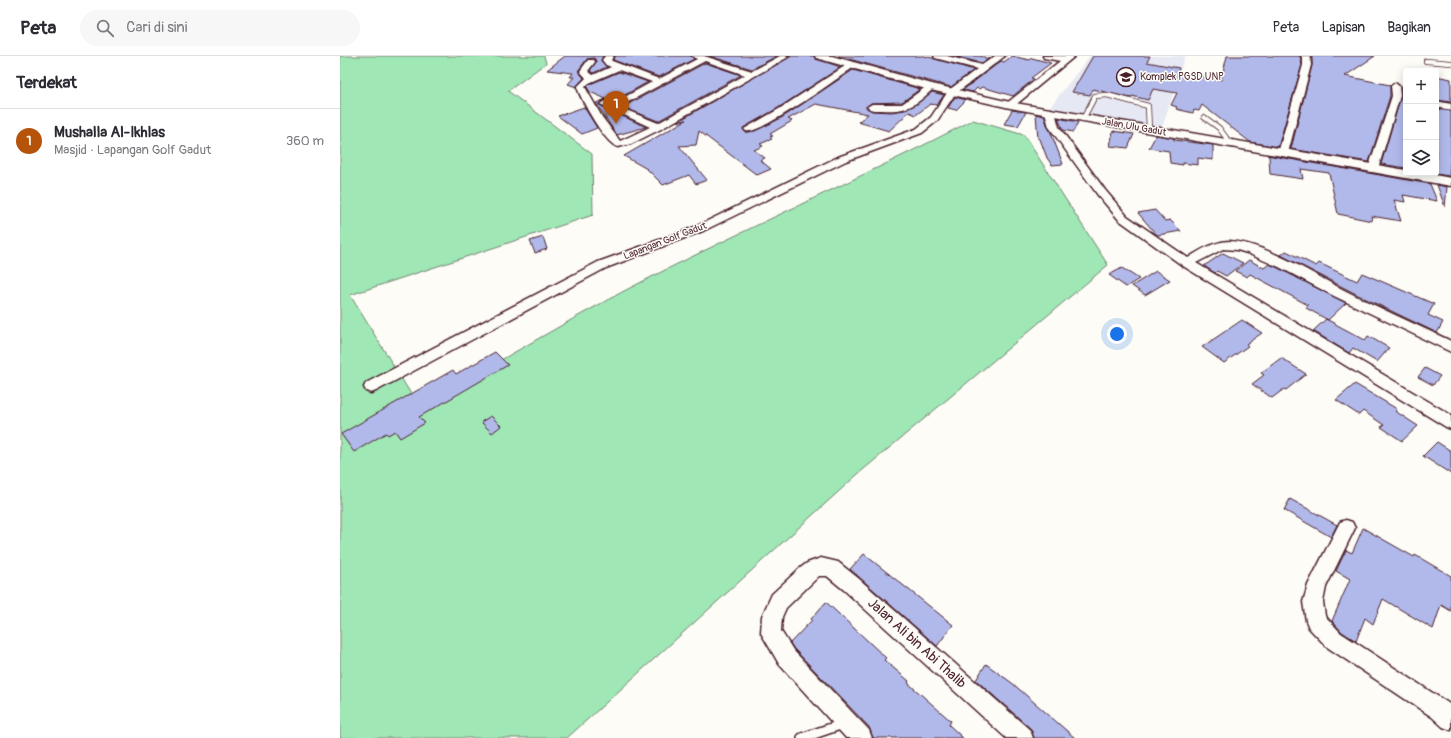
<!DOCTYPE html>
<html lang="id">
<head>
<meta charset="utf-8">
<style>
  body { margin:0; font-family:Pangolin,sans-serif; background:#f7f7f7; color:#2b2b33 }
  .controls { position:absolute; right:12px; top:12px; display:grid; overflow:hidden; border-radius:4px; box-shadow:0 2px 10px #0003 }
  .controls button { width:36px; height:36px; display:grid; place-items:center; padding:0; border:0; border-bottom:1px solid #e1e1e2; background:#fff; color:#2b2b33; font:20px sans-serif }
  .you { position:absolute; left:777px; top:278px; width:14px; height:14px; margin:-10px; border:3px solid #fff; border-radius:50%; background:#1a73e8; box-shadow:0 0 0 6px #1a73e833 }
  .badge { display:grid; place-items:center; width:26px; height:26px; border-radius:50%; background:#b45309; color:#fff; font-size:13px; font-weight:700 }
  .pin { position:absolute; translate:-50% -33px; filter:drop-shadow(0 1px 2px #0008) }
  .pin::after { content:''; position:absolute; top:21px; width:14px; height:12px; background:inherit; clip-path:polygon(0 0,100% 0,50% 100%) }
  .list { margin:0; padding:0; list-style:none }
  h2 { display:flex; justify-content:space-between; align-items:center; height:52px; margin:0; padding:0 16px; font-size:17px }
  h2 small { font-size:13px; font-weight:400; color:#7c7c81 }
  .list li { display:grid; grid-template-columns:26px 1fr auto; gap:12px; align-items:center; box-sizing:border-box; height:64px; padding:0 16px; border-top:1px solid #e1e1e2 }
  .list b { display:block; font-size:15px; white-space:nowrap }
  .list p { margin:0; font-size:13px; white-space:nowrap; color:#7c7c81 }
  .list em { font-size:13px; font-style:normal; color:#7c7c81 }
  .icon { flex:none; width:22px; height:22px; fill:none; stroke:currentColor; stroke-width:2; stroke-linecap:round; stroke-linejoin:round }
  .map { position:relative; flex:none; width:1111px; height:682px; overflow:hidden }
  header { display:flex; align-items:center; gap:24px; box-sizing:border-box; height:56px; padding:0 20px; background:#fff; border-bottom:1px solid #e1e1e2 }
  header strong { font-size:19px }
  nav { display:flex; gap:22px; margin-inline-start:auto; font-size:14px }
  .search { width:280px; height:36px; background:#f7f7f7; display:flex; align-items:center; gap:10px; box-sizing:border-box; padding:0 14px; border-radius:22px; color:#7c7c81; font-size:15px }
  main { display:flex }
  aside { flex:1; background:#fff }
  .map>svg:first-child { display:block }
  .built { fill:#e6e8f3 }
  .green { fill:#9fe7b5; stroke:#748370 }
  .building { fill:#b1b9ea; stroke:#4a1f2b }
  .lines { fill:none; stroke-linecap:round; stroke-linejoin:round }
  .service-far1-casing { stroke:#4a1f2b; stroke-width:6 }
  .service-casing { stroke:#4a1f2b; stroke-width:12 }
  .minor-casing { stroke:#4a1f2b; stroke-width:3 }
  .tertiary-casing { stroke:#4a1f2b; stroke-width:3 }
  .service-far1 { stroke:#fdfcf7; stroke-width:4.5 }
  .service { stroke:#fdfcf7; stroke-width:9 }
  .minor { fill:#fdfcf7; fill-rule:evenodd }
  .tertiary { fill:#fdfcf7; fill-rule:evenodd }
  .labels { text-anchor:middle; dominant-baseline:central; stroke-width:3; stroke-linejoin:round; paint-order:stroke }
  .far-poi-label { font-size:10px; fill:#4a1f2b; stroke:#fdfcf7; text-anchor:start }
  .far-street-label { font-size:10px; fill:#4a1f2b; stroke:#fdfcf7 }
  .near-street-label { font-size:14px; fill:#4a1f2b; stroke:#fdfcf7 }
</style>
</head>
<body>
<header>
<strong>Peta</strong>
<div class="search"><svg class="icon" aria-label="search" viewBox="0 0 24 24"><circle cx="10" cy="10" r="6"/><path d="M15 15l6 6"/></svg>Cari di sini</div>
<nav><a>Peta</a><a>Lapisan</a><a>Bagikan</a></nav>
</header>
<main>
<aside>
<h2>Terdekat<small></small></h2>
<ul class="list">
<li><span class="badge">1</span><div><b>Mushalla Al-Ikhlas</b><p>Masjid · Lapangan Golf Gadut</p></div><em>360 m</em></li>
</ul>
</aside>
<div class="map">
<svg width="1111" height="682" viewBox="0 0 1111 682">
  <rect width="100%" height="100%" fill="#fdfcf7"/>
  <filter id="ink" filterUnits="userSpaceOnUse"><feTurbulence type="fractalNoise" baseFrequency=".025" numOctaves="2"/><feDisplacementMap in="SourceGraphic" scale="8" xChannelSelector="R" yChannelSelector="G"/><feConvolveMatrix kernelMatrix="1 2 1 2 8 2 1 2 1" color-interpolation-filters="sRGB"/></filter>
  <g filter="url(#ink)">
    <path class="built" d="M750 0H845L822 72 710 51Z"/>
    <path class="green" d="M0 0H204L206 7 168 35 252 98 253 159 10 239 79 351C147 313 214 272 284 235 399 175 518 124 633 64L684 79 768 209 518 418 227 682H0Z"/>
    <path class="building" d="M225 0H263L261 5 267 11 253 17 250 15 256 5 254 2 247 3 238 15 244 22 236 31 228 28 234 21H230L233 17 207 14Z
      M275 0H351L354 3 319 21 273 4Z
      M369 0H437L412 13Z
      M451 0H474L476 3 501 11 438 52 403 72 405 76 415 75 443 61 513 14 580 33 562 46 531 47 526 51 532 55 551 56 565 54 577 48 592 36 604 39 597 49 590 48 576 59 569 56 549 75 518 66 528 58 476 48 448 63 452 65 430 78 433 80 430 81 432 83 420 88 423 90 414 94 425 102 420 104 431 113 417 119 359 75 356 89 339 90 367 124 356 128 349 119 323 129 307 113 284 100 346 64 337 66Z
      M498 0H585L634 14 611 31Z
      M613 0H639L649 2 642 7Z
      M672 0 689 4 692 2 711 7 691 22 694 23 673 40 642 31 639 33 637 32 633 36 623 34 661 5 664 6Z
      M753 0H810L807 6 839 12 838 16 881 24 887 0H960L962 9 938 91 910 86 862 49 859 55 854 54 853 57 836 53 837 51 831 49 837 37 813 33 808 44 792 40 791 42 753 33 750 39 732 36Z
      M972 0H1035L1005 20 1050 29V40L1029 106 951 93 972 9Z
      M365 7 401 19 318 65 283 51Z
      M279 16 308 26 272 46 264 44 259 48V49L306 71 277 79 256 47 266 43 250 36 247 31 250 28Z
      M1096 20 1111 23V46L1096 44Z
      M1061 31 1066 32V112L1041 108 1061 40Z
      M615 41 626 44 616 54 608 52Z
      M244 51 257 72 242 78 218 60Z
      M1096 53 1111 55V99L1109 120 1096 118Z
      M672 54 686 56 678 70 664 68Z
      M696 58 704 60 708 71 711 77 723 108 712 109 707 102 700 83H698Z
      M718 62 738 66 733 76 723 74Z
      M773 75 794 78 788 92 770 90Z
      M816 79 834 82V84L873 89V104L858 102V109L843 107V109L830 107 829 95 809 92Z
      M927 99 1090 128 1097 145 1063 139 1065 146 1054 144 1061 165 1031 160 1032 165 998 158 989 117 961 113 963 123 930 118 929 100Z
      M1097 129 1107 131 1105 151Z
      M815 154 825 165 830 164 841 175 818 179 816 178 798 157Z
      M203 181 207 193 195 197 190 185Z
      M946 195 976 210 979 207 1017 225 1022 217 1094 248 1088 259 1103 266 1097 277 1018 239 941 199Z
      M883 197 903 207 886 220 877 215 875 217 864 210Z
      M909 204 924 212 929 208 938 212 1006 247 988 264 966 252 968 249 910 218 907 221 895 215Z
      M782 212 799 223 786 231 769 219Z
      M816 215 830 224 805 239 792 230Z
      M986 263 1025 284 1028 280 1049 292 1037 306 1013 292 1009 297 973 275Z
      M902 264 922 277 906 288 908 290 884 307 862 291Z
      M155 296 168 309 79 361 85 367 60 382 55 375 48 379 46 377 14 396 1 378 113 314 116 318Z
      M941 302 966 318 946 334 944 333 932 342 912 328 924 319 921 317Z
      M1085 312 1100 320 1093 329 1078 321Z
      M1015 328 1057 353 1055 355 1078 370 1062 385 1041 371 1044 369 1023 355 1019 359 996 344Z
      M151 360 161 370 152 377 141 366Z
      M1097 386 1111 395V418L1083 400Z
      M950 443 997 469 991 481 944 454Z
      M1023 472 1074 501 1075 499 1111 520V555L1101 549 1093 573 1043 543 1033 568 1025 562 1016 585 1002 576 992 565 1010 523 996 515 1006 494 1012 497Z
      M524 498 613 569 597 590 510 513Z
      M486 546 546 602 544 604 569 625 568 627 611 665 609 669 623 682H533L529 671 454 593 450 587 472 564 471 563Z
      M646 608 672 627 735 682H694L691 673 636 624Z"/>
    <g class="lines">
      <g class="service-far1-casing">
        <path id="service-far1" d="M1086 5 1111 7
          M864 61 879 72 890 87
          M743 63 755 40 767 39 808 50 809 74"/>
      </g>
      <g class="service-casing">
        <path id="service" d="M462 682 503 668"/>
      </g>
      <g class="minor-casing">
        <path id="minor" d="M265 0H274L271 4 272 5 319 23 357 3 352 0H364L412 15 440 0H450L321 73 291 88 278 91C265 88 241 44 237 31L246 22 240 15 248 4H254L255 6 248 15 253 19 271 11 266 9 262 4ZM365 5 405 19 318 67 279 51ZM279 14 312 26 272 48 265 45 260 48 310 71 280 85 262 61 245 31 249 27Z
          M594 0H607L642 9 655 0H665L615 38 597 65 582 77 506 105 363 175 266 212 36 335 31 337 26 335 24 331 26 327 258 206 355 171 498 101 576 73 591 61 609 34 637 13 595 2Z
          M703 0H735L673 51H667L665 49 667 47 720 5 704 2Z
          M961 0H970L971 9 948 97 943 100 938 97 963 9V3Z
          M511 6 515 9 514 11C498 22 420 79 406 75L404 73 439 53Z
          M1055 27 1059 30 1060 40 1038 113 1033 116 1029 115 1028 113 1052 40 1051 30Z
          M590 28 594 31 593 33C576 49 567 56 542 54 537 54 531 55 527 51L532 48H562Z
          M1096 45 1111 48V54L1096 51Z
          M710 53 715 56 719 71 765 134 787 160 848 202C860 194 875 185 890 185 925 187 972 218 1004 234 1039 252 1075 268 1111 285V296L994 240 939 211 907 197 897 194 883 193 856 207 1111 359V373L1106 371 843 210 779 164 757 138 709 71 705 56Z
          M1006 464 1012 466 1015 472 986 531 983 546 985 560 1001 577 1111 649V674L1103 671 1092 661 987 591 969 572 966 565 963 546 968 529 1000 466Z
          M481 502 498 506 518 522 690 674 693 682H666L504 534 487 520H479L446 552 442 561 441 575 453 594 529 674 532 682H506L439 608 421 577 422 560 432 538 459 513 467 507Z"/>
      </g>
      <g class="tertiary-casing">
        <path id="tertiary" d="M475 0H492L592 28 670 46 1066 114V117H1083L1111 122V130L670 52 586 33 476 2Z"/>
      </g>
      <use href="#service-far1" class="service-far1"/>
      <use href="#service" class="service"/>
      <use href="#minor" class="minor"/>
      <use href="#tertiary" class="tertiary"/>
    </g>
  </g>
  <defs>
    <g id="university-ring" transform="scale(1)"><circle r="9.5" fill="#fdfcf7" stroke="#4a1f2b" stroke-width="1.5"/><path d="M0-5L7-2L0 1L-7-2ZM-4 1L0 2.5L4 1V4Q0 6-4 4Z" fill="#4a1f2b"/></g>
  </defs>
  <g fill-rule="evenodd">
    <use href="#university-ring" x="786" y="21"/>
  </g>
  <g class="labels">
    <g class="far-poi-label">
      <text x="800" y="21">Komplek PGSD UNP</text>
    </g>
    <g class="far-street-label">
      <text transform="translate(794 71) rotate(10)">Jalan Ulu Gadut</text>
      <text transform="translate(325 185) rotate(-21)">Lapangan Golf Gadut</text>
    </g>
    <g class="near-street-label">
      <text transform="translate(577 587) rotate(42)">Jalan Ali bin Abi Thalib</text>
    </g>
  </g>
</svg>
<div class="controls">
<button>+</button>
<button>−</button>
<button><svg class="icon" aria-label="layers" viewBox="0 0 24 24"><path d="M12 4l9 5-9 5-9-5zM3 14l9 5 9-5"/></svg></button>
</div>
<div class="you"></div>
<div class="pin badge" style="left:276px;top:68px">1</div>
</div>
</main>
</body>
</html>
